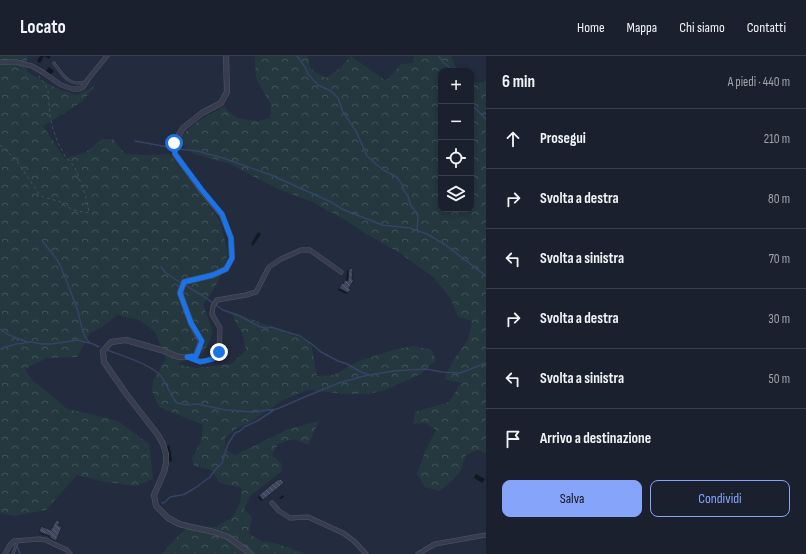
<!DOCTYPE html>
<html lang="it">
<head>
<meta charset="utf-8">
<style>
  body { margin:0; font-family:"Sofia Sans Condensed",sans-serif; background:#232836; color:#f1f3f6 }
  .controls { position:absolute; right:12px; top:12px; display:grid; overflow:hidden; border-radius:8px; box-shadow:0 2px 6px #0003 }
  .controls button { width:36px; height:36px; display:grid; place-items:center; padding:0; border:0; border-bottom:1px solid #383e4a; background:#1a202e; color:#f1f3f6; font:20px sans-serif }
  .stop { position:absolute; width:12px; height:12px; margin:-9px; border:3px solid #1a73e8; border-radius:50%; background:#fff }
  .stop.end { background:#1a73e8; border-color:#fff; box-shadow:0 1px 4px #0008 }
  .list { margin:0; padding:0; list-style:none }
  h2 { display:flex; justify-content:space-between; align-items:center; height:52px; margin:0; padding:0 16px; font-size:17px }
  h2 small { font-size:13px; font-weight:400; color:#9fa3aa }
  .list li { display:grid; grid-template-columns:26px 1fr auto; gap:12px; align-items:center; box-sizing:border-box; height:60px; padding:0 16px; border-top:1px solid #383e4a }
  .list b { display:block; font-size:15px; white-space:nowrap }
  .list em { font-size:13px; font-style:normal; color:#9fa3aa }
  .actions { display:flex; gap:8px; padding:12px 16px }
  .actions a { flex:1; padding:9px 0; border:1px solid #86a4fa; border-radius:8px; text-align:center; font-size:14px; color:#86a4fa }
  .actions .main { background:#86a4fa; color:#111 }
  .icon { flex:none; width:22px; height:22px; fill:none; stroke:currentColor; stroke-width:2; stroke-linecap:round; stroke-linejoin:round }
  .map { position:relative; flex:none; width:486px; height:498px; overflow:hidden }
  header { display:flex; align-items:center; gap:24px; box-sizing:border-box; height:56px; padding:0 20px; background:#1a202e; border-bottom:1px solid #383e4a }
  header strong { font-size:19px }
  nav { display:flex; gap:22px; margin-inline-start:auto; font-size:14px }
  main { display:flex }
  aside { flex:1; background:#1a202e }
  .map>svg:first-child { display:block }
  .forest { fill:url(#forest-crowns) }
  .shadow { fill:#0007 }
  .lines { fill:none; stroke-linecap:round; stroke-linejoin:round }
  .stream { stroke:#364365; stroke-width:1.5 }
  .building { fill:url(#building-back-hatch); stroke:#1e2435 }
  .service-casing { stroke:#525869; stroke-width:3 }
  .minor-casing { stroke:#525869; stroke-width:5 }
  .tertiary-casing { stroke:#525869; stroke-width:6 }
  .path { stroke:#405459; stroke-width:1; stroke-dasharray:3 3; stroke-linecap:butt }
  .service { stroke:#373d4e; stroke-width:2 }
  .minor { stroke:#373d4e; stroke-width:4 }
  .tertiary { stroke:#373d4e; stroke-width:5 }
  .route { stroke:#1a73e8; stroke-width:5 }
</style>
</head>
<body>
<header>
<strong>Locato</strong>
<nav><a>Home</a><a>Mappa</a><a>Chi siamo</a><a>Contatti</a></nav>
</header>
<main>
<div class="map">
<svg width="486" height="498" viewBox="0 0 486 498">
  <defs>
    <pattern id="forest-crowns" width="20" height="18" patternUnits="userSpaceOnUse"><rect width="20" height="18" fill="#25383f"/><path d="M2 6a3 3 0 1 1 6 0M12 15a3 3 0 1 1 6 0" fill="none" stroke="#425359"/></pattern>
    <pattern id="building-back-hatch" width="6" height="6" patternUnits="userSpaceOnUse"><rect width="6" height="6" fill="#3f475e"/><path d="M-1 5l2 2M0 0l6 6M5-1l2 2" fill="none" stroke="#585f74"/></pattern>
  </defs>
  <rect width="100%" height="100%" fill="#232b3e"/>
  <path class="forest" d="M0 0H27V16L58 33 77 39 95 30 82 46 43 70 65 103 86 96 102 83H113L125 98 148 99 170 98 220 165 228 197 219 224 211 238 203 248 213 276 209 287 203 297 177 308 195 312 231 308 246 294 242 277 235 265 232 256 311 286 317 320 334 319 359 305 393 294 413 290 432 294 436 304 421 318 385 334 369 338H345L308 334 283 344 249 367 237 372 225 382V393L235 399 289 373 319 365 308 389 294 383 278 388 272 399 281 407 282 415 250 440 244 454 252 461 249 478 262 485 278 488 306 498H162L175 483 189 470 215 471 232 462 240 447 242 432 220 427 211 414 194 410 192 402 201 385 203 369 159 351 152 335 153 325 166 303 155 276 139 264 117 259 102 271 90 277 77 301 47 302 25 313 32 324 49 337 67 353 91 358 118 365 149 388 153 423 136 430 105 426 77 419 46 454 14 460 0 457Z
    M255 0H308L311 13 326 22 340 12 351 0 386 25 401 8 413 7 414 0H451L457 15H441V153H471V24L477 27 486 25V397L478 394 466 399 460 416 452 425 439 435 425 431 417 418 426 393 436 374 425 367 413 368 415 356 449 346 461 327 444 323 454 303 468 284 472 265 458 261 450 241 432 220 401 198 363 176 347 165 312 146 276 132 249 118 230 108 194 98 178 87C187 68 208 60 225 50L227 55 238 62 257 65 270 62 271 49 256 22Z"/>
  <path class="shadow" d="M40 0H44L40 7 37 5Z
    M44 0H51L49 3Z
    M49 11 54 15 51 18 46 15Z
    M258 176 261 178 253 190 251 188Z
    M349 213 348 232V237L346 238 338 234 340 230 342 228 343 229 345 225 346 226 347 215Z
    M168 389H169L171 396 172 405 169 406V399L167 390Z
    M476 418 485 423 482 427 474 422Z
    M277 424 281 428 261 445 258 441Z
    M283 439 284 441 281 443 279 442Z
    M56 465 55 484 54 485 49 483 50 481 39 477 40 473 51 475Z"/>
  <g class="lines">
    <path class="stream" d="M297 0 305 11 308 18 318 29 331 35 338 42 343 56 356 75 367 100 377 109 385 115 395 120 400 125 403 130V133L408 140 411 150 416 156 418 161 417 174
      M439 0 443 6 454 15
      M471 47 473 50 486 63
      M135 85 168 91
      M178 93 197 95 223 102 271 119 331 146 342 153 382 169 410 172 427 178 447 190 486 220
      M43 186C49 194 57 202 61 211 67 226 73 241 78 256 81 266 82 280 90 287
      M161 211 166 217 181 227
      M185 229 203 240 223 254 240 260 260 271 267 272 271 271 300 280 313 289 321 296 338 305 347 308 361 316 369 319
      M0 273 9 279 27 286
      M0 293 16 288 32 286 41 288H52L77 284 93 288 99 291
      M107 294C123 300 150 308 161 320 167 328 170 339 177 347L188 349 197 348 226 354 252 356 277 353 307 340 339 327 364 320 393 315 426 313 442 316 460 317 486 307
      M162 447 165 446 170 441 181 439 185 438 195 432 210 421 215 414 222 407 228 388 235 377 240 375 244 371 257 365 274 354
      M17 490 20 498"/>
  </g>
  <path class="building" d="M349 212 353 213 352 223 354 224 349 232 351 233 348 237 339 232 342 227 343 228 345 224 348 225Z
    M281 423 284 427 263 444 259 439 277 424Z
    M56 464 60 466 58 469 62 471 56 485 50 482V480L39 476 41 470 51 474Z"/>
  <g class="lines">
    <g class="service-casing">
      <path id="service" d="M54 7C62 18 69 31 85 26
        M13 498 17 486"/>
    </g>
    <g class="minor-casing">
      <path id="minor" d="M0 6H16L32 10 44 17 61 29 73 33H80L83 31 89 22 107 0
        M188 301C202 307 207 308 219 296L220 272 212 258 213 250 217 244 246 239 256 236 269 211 281 203 301 194H310L341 216
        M272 447 279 455 290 462 308 461 343 477 354 485 366 498
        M5 498 10 489 14 485 39 483 46 484 56 489 67 494 70 498
        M418 498 435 488 486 479"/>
    </g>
    <g class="tertiary-casing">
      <path id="tertiary" d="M226 0 227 36 221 47 202 57 183 72 174 87 175 98 201 134 222 159 231 182 232 202 226 213 213 219 184 226 180 237 191 267 201 285 196 300 187 301H179L161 294 126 284 111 286 103 295 104 306 127 339 158 379 163 388 166 398V407L164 416 154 439 156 450 168 462 179 468 187 470 214 476 228 481 251 498"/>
    </g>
    <path class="path" d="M0 89 17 105 39 138 43 141 61 146 65 150 77 155 89 157 87 144 78 119 74 110 65 100 58 87 53 73 50 60 48 35 45 28 40 22 39 20"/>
    <use href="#service" class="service"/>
    <use href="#minor" class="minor"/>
    <use href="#tertiary" class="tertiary"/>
  </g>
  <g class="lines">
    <path class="route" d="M174 87 175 98 202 134 222 158 231 182 232 202 226 213 213 219 184 226 180 237 191 267 202 285 196 300 187 301 200 306 213 303 219 296"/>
  </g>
</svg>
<div class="controls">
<button>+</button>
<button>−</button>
<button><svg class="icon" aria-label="locate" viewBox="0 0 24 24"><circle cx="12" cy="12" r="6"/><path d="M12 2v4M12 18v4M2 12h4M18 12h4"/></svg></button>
<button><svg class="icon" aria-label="layers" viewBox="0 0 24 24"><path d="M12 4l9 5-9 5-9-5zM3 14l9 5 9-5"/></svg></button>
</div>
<div class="stop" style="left:174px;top:87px"></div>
<div class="stop end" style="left:219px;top:296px"></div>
</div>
<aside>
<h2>6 min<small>A piedi · 440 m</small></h2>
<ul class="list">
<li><svg class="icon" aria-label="ahead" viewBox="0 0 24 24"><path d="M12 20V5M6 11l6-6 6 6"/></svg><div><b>Prosegui</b></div><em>210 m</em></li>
<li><svg class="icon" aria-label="right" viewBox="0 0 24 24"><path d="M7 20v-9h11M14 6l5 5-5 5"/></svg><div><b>Svolta a destra</b></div><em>80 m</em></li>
<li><svg class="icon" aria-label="left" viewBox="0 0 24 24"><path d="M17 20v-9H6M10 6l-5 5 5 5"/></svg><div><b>Svolta a sinistra</b></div><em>70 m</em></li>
<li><svg class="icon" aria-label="right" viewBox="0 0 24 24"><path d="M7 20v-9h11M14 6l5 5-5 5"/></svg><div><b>Svolta a destra</b></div><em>30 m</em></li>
<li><svg class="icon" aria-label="left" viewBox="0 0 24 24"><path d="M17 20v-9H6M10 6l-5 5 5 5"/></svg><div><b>Svolta a sinistra</b></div><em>50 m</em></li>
<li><svg class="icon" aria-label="arrive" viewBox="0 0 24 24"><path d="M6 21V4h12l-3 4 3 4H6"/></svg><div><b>Arrivo a destinazione</b></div></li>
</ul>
<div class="actions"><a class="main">Salva</a><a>Condividi</a></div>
</aside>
</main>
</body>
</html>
